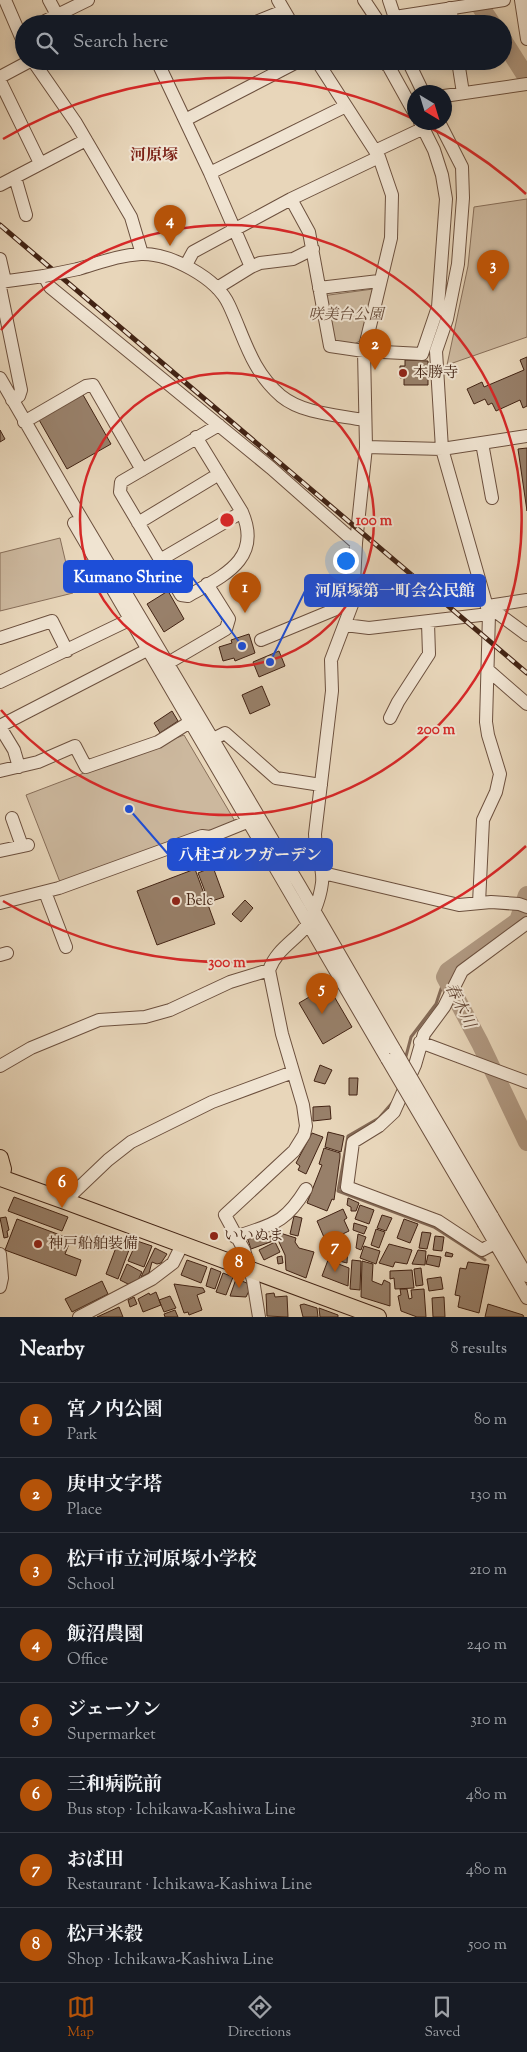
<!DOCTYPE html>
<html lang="en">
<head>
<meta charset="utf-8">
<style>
  body { margin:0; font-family:"Sorts Mill Goudy","Noto Serif JP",serif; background:#242831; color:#f1f3f6 }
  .compass { position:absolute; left:407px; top:85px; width:45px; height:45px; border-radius:50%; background:#171b24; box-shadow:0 2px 12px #0003; rotate:142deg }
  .you { position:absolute; left:345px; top:560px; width:18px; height:18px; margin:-12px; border:4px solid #fff; border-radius:50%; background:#1a73e8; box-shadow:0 0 0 8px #1a73e833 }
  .badge { display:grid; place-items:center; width:32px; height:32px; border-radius:50%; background:#b45309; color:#fff; font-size:16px; font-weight:700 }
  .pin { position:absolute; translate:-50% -41px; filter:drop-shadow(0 1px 2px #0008) }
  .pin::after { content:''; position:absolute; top:26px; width:18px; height:15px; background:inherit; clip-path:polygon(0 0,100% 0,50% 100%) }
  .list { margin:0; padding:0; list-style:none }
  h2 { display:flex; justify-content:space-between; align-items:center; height:65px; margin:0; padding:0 20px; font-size:21px }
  h2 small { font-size:16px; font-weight:400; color:#9ea1a6 }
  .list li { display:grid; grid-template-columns:32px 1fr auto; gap:15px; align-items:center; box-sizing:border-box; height:75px; padding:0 20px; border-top:1px solid #363941 }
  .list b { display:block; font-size:19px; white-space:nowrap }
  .list p { margin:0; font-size:16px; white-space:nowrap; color:#9ea1a6 }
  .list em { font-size:16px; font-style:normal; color:#9ea1a6 }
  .icon { flex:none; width:28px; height:28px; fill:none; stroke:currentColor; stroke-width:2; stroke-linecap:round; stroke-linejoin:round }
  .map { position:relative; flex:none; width:527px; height:1317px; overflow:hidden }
  .search { position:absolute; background:#171b24; box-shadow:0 2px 12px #0003; left:15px; right:15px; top:15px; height:55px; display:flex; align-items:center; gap:12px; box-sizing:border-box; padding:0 18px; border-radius:28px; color:#9ea1a6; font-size:19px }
  .sheet { height:665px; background:#171b24 }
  nav { display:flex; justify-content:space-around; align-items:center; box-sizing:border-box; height:70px; border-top:1px solid #363941; background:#171b24; font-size:14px; color:#9ea1a6 }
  nav a { display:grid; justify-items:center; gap:2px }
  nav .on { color:#b45309 }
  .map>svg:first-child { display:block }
  .green { fill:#ccb89e; stroke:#876e59 }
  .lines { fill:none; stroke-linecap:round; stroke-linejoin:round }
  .stream { stroke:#846a56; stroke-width:3 }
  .river { stroke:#b09982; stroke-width:18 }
  .building { fill:#98806a; stroke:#422314 }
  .minor-casing { stroke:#6c503e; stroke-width:14 }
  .major-casing { stroke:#422314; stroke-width:18 }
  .minor { stroke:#f0e4d2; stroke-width:12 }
  .major { stroke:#e8d6ba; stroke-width:16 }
  .rail-casing { stroke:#422314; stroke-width:5 }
  .rail { stroke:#f0e4d2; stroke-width:3; stroke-dasharray:9; stroke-linecap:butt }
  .minor-bridge-casing { stroke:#6c503e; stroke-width:14; stroke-linecap:butt }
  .minor-bridge { stroke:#f0e4d2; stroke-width:12 }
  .ring { fill:none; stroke:#d62828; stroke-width:2.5 }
  .poi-dot { fill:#8f2418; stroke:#f0e4d2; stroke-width:2 }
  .labels { text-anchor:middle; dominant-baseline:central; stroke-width:4; stroke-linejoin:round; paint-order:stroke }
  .park-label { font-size:15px; font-style:italic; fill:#644836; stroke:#f0e4d2 }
  .poi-label { font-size:15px; fill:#422314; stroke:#f0e4d2; text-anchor:start }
  .neighbourhood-label { font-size:16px; font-weight:bold; fill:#7a1f14; stroke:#f0e4d2 }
  .water-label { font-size:16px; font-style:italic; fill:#634635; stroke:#f0e4d2 }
  .centre { fill:#d62828; stroke:#f0e4d2; stroke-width:2.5 }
  .ring-label { font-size:15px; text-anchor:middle; font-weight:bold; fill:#d62828; stroke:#f0e4d2; stroke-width:4; stroke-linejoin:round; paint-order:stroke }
  .leader { fill:none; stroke:#1d4ed8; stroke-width:2 }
  .callout-dot { fill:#1d4ed8; stroke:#f0e4d2; stroke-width:2 }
  .callout { fill:#1d4ed8; stroke:#1d4ed8; stroke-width:2 }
  .callout-label { font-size:16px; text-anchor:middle; font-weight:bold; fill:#fff }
</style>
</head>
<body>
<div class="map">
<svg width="527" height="1317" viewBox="0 0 527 1317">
  <rect width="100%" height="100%" fill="#e8d6ba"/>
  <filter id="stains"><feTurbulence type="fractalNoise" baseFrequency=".004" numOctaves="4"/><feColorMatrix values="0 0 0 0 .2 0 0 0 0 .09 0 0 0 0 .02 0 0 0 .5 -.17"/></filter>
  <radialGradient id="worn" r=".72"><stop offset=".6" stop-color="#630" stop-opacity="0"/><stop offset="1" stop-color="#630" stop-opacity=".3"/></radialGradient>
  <path class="green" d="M527 199V337L447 365 468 266 474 207Z
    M373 289 360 341 354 344 333 343 322 296Z
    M60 538 73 593 0 611V553Z
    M184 735 236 823 60 882 26 795Z"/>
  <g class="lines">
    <path class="stream" d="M405 1060 411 1037 436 1004 445 977
      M392 1103 379 1118 348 1136 338 1191 434 1227 485 1260"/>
    <path class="river" d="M476 0 492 24
      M503 40 527 78
      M527 895 518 921 448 971 445 977 480 1043 527 1142"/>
  </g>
  <path class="building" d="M527 357V406L523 408 520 400 496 411 492 403 488 405 485 399 474 404 467 389 482 382 484 387 524 370 520 360Z
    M405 360 428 361V385H404V378H400V366H405Z
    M82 393 111 444 67 469 38 418Z
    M0 430 5 439 0 442Z
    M527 448V511L518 449Z
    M168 591 184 619 164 632 147 604Z
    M249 634 255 653 235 661 234 658 223 661 219 647 232 643 231 640Z
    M279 651 285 666 259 677 253 662Z
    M262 686 270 705 250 714 242 695Z
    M172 711 178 721 160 733 154 723Z
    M213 867 224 897 209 902 198 873Z
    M195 869 215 924 157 945 137 891Z
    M245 900 253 908 241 922 232 914Z
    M328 986 352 1027 323 1044 299 1003Z
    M320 1065 332 1070 325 1084 314 1081Z
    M349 1078H358L357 1095H349Z
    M330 1106 331 1119 313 1121V1107Z
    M328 1132 344 1136 341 1152 325 1147Z
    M312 1133 323 1137 306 1174 298 1170 300 1166 296 1163Z
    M324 1148 340 1153V1157L334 1200 332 1199 327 1211 307 1203 322 1165 319 1164Z
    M14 1197 68 1217 62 1231 8 1211Z
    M348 1198 359 1203 356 1211H351V1207L347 1205Z
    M360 1205 374 1210 369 1224 355 1219Z
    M343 1209 347 1218 344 1220 349 1231 326 1242 317 1221Z
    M382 1215 392 1218 386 1231 377 1228Z
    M294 1216 302 1218 298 1236 290 1234Z
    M6 1217 9 1230 7 1231 8 1237 4 1238 0 1218Z
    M17 1219 71 1239 65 1254 81 1260 76 1276 5 1250Z
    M404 1219 418 1224 410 1243 397 1238Z
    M354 1223 367 1227 364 1234 353 1230Z
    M376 1229 385 1232 379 1248 371 1245Z
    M265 1232 267 1238 271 1236 273 1241 251 1249 247 1237Z
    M422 1232 431 1233 427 1249 419 1248Z
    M280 1233 296 1238 295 1242 299 1248 314 1252 306 1278 286 1270 285 1255 279 1242Z
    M358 1234 366 1237 361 1250 356 1248Z
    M435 1236 444 1237 442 1251 433 1250Z
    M120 1237 132 1242 118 1279 106 1274Z
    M137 1241 152 1246 144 1267 128 1261Z
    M340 1241 346 1242V1245L348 1246 347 1263 339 1261 340 1257 336 1256Z
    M275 1242 280 1252 264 1260 259 1250Z
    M389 1244 412 1250 407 1264 395 1262 393 1267 379 1263Z
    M364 1246 380 1251 376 1264 360 1258Z
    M155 1248 167 1254 161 1263 157 1264 152 1262 149 1273 141 1277Z
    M418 1250 426 1251 425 1265 412 1264Z
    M446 1252 453 1254 452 1257 445 1256Z
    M428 1255 441 1257 439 1267 426 1264Z
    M282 1256 283 1263 278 1264 277 1257Z
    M187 1260 207 1267 201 1283 181 1275Z
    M328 1260 349 1268 348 1286 322 1276Z
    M352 1260 361 1261 360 1290 350 1289Z
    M362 1261 373 1264 372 1281 382 1285 384 1280 390 1283V1306L361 1297Z
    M468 1262 489 1265 479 1313 458 1307 460 1296 455 1295 460 1268 466 1269Z
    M127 1264 142 1272 138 1280 128 1284 120 1280Z
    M211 1268 221 1272 215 1289 206 1286Z
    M421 1268 423 1285 416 1286 414 1269Z
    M412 1270 414 1288 395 1289 394 1278 390 1279V1271Z
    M223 1273 233 1277 226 1295 216 1292Z
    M441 1277 443 1289 429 1291 427 1279Z
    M236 1279 247 1283 249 1291 246 1297 230 1296Z
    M102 1281 108 1294 72 1312 65 1299Z
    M174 1284 203 1288 205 1292 197 1295 202 1310 189 1315 188 1312 184 1313Z
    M400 1289H407L409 1299 412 1298 411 1290 424 1289 426 1317H417L401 1311 398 1296 401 1295Z
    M156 1292 161 1305 143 1312 138 1299 149 1293 150 1295Z
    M274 1293 275 1297 287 1296 288 1317 267 1316 266 1294Z
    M170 1296 176 1308 164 1312 159 1300Z
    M134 1297 137 1304 130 1307 128 1300Z
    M444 1297 445 1317H433L432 1298Z
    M304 1304 317 1308 318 1317H303L300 1305Z
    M488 1304 523 1315 524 1317H485Z
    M119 1307 123 1317H97Z
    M319 1308 338 1315V1317H320Z
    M175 1310 178 1317H165L164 1314Z"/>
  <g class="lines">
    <g class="minor-casing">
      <path id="minor" d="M5 0 24 44
        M49 0 57 15
        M278 0 292 24
        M364 0 380 24
        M389 0 397 24
        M521 0 527 39
        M450 8 453 24
        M395 17 504 0
        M39 24 88 0
        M251 24 283 11
        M33 61 76 123 131 217 142 254
        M157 61 210 173 251 267
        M382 61 389 67 414 112
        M408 61 423 92
        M458 61 463 93
        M0 77 30 61
        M0 81 40 163
        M444 96 527 84
        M185 120 299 61
        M439 122 462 167 463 198 458 264 447 319 436 351 442 449 489 614 486 722 488 735 500 774 496 792 483 820 479 903
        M375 151 424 128
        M379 157 291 199 309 232 330 346 364 351 422 354 438 307 446 199 442 175 434 150 420 122
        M210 173 346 106
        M15 177 26 215
        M0 185 86 140
        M0 259 5 281
        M186 265 193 252 291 199
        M78 269C99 263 119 255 141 254 170 253 217 278 229 305 245 339 251 370 281 396 303 414 338 415 364 420
        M0 282 44 276 50 287 271 468 356 543
        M0 287 21 390 19 396 12 400
        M217 288 251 267 260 263 293 259 313 249
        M319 288 379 281
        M0 378 77 511 300 886 395 1050
        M24 422 86 386 93 385 142 470
        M196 437 242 512C263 560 222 576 188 596L181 595 120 492 121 482 219 425
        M482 443 492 498
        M366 447 442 449 527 436
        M74 523 387 1059
        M138 523 219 474
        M160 560 242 512
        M488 606 527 635
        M488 606 527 600
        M345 625 369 628 489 614
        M0 638 52 621 67 651
        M261 640 353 602
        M168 663 226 629 229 619 207 584
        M488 670 527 704
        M0 682 129 620
        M390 718 398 702 429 654 428 623
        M0 726 147 650
        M0 727 14 750 19 767
        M213 739 225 733 276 778 321 785
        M0 771 38 762 75 746 86 767 158 742 190 722
        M12 818 22 846
        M0 851 28 845
        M323 873 459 905 491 902 519 904 527 907
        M45 892 66 947
        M0 903 59 888 202 836 210 837 247 822
        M0 955 7 953
        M420 1042 527 1082
        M0 1066 31 1048 99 1020 145 1017 170 1010 230 982 269 970
        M65 1201 108 1160 131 1142 212 1102 293 1072
        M492 1216 527 1276
        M484 1224 527 1298
        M235 1237C272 1224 284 1225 306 1189
        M495 1243 482 1250 438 1221 347 1187 353 1142 379 1126 394 1112 415 1065 424 1034 444 1007 462 971 527 923
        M0 1254 2 1278 0 1287
        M79 1317 152 1279 173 1263 182 1245
        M259 1317 253 1280 244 1250 225 1215 294 1151 304 1135 306 1126 303 1105 282 1034 269 970C276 952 288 945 301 932 312 921 320 899 322 883 324 866 315 851 315 834L332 691 331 660 353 602 356 543 366 447 364 351 391 238 392 195 379 157 317 61"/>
    </g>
    <g class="major-casing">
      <path id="major" d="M0 1158 3 1169 1 1178 65 1201 378 1317"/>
    </g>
    <use href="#minor" class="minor"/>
    <use href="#major" class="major"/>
    <g class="rail-casing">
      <path id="rail" d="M0 225 527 673"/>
    </g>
    <use href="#rail" class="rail"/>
    <g class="minor-bridge-casing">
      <path id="minor-bridge" d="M44 276 78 269
        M395 1050 492 1216
        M387 1059 484 1224"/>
    </g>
    <use href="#minor-bridge" class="minor-bridge"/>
  </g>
  <g class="ring">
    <circle cx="227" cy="520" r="147"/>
    <path d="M1 330A295 295 0 1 1 1 710"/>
    <path d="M526 846A442 442 0 0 1 3 901M3 139A442 442 0 0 1 414 119M421 123A442 442 0 0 1 526 194"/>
  </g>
  <g class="poi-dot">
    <circle cx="403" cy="373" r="5"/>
    <circle cx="176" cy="901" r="5"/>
    <circle cx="214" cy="1236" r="5"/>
    <circle cx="38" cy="1244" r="5"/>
  </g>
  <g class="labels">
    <g class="park-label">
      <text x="346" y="315">咲美台公園</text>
    </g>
    <g class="poi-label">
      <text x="413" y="373">本勝寺</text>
      <text x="186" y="901">Belc</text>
      <text x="224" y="1236">いいぬま</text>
      <text x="48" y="1244">神戸船舶装備</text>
    </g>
    <g class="neighbourhood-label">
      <text x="154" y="156">河原塚</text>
    </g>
    <g class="water-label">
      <text transform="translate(459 1006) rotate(64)">春木川</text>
    </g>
  </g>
  <circle cx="227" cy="520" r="8" class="centre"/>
  <g class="ring-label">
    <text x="374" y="525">100 m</text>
    <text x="436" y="734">200 m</text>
    <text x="227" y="967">300 m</text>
  </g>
  <path class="leader" d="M242 646L192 577M270 662L305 591M129 809L168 854"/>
  <g class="callout-dot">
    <circle cx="242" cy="646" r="5"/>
    <circle cx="270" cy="662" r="5"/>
    <circle cx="129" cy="809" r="5"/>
  </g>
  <g class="callout">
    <rect x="64" y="561" width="128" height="31" rx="5"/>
    <rect x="305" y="575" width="180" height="31" rx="5"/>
    <rect x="168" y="839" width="164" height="31" rx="5"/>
  </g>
  <g class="callout-label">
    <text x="128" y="582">Kumano Shrine</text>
    <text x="395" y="596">河原塚第一町会公民館</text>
    <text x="250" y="860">八柱ゴルフガーデン</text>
  </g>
  <rect width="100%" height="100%" filter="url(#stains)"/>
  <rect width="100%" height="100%" fill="url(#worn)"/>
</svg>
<svg class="compass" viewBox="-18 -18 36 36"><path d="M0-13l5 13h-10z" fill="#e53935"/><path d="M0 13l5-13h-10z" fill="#9ea1a6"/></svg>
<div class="you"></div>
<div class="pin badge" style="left:245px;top:613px">1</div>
<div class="pin badge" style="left:375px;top:370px">2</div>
<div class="pin badge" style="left:493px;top:291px">3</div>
<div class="pin badge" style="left:170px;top:246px">4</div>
<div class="pin badge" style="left:322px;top:1014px">5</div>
<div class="pin badge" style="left:62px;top:1208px">6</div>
<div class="pin badge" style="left:335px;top:1272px">7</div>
<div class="pin badge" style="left:239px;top:1288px">8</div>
<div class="search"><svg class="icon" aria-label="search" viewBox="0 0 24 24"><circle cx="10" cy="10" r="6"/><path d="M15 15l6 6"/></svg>Search here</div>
</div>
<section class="sheet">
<h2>Nearby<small>8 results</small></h2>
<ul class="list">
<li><span class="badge">1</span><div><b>宮ノ内公園</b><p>Park</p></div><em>80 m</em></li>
<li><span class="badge">2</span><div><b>庚申文字塔</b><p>Place</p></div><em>130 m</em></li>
<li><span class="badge">3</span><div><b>松戸市立河原塚小学校</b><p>School</p></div><em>210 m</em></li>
<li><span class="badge">4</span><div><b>飯沼農園</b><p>Office</p></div><em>240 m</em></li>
<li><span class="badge">5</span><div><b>ジェーソン</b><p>Supermarket</p></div><em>310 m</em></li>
<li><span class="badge">6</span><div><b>三和病院前</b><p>Bus stop · Ichikawa-Kashiwa Line</p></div><em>480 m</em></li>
<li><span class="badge">7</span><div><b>おば田</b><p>Restaurant · Ichikawa-Kashiwa Line</p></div><em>480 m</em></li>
<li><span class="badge">8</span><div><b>松戸米穀</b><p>Shop · Ichikawa-Kashiwa Line</p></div><em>500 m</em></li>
</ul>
</section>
<nav>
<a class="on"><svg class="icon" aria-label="map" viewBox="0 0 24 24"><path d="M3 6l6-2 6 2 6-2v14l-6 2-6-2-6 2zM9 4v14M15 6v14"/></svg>Map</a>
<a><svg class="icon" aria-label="directions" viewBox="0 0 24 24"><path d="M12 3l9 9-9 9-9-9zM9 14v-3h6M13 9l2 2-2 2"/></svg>Directions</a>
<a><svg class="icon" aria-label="saved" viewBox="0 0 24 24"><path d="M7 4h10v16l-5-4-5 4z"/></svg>Saved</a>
</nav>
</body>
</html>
